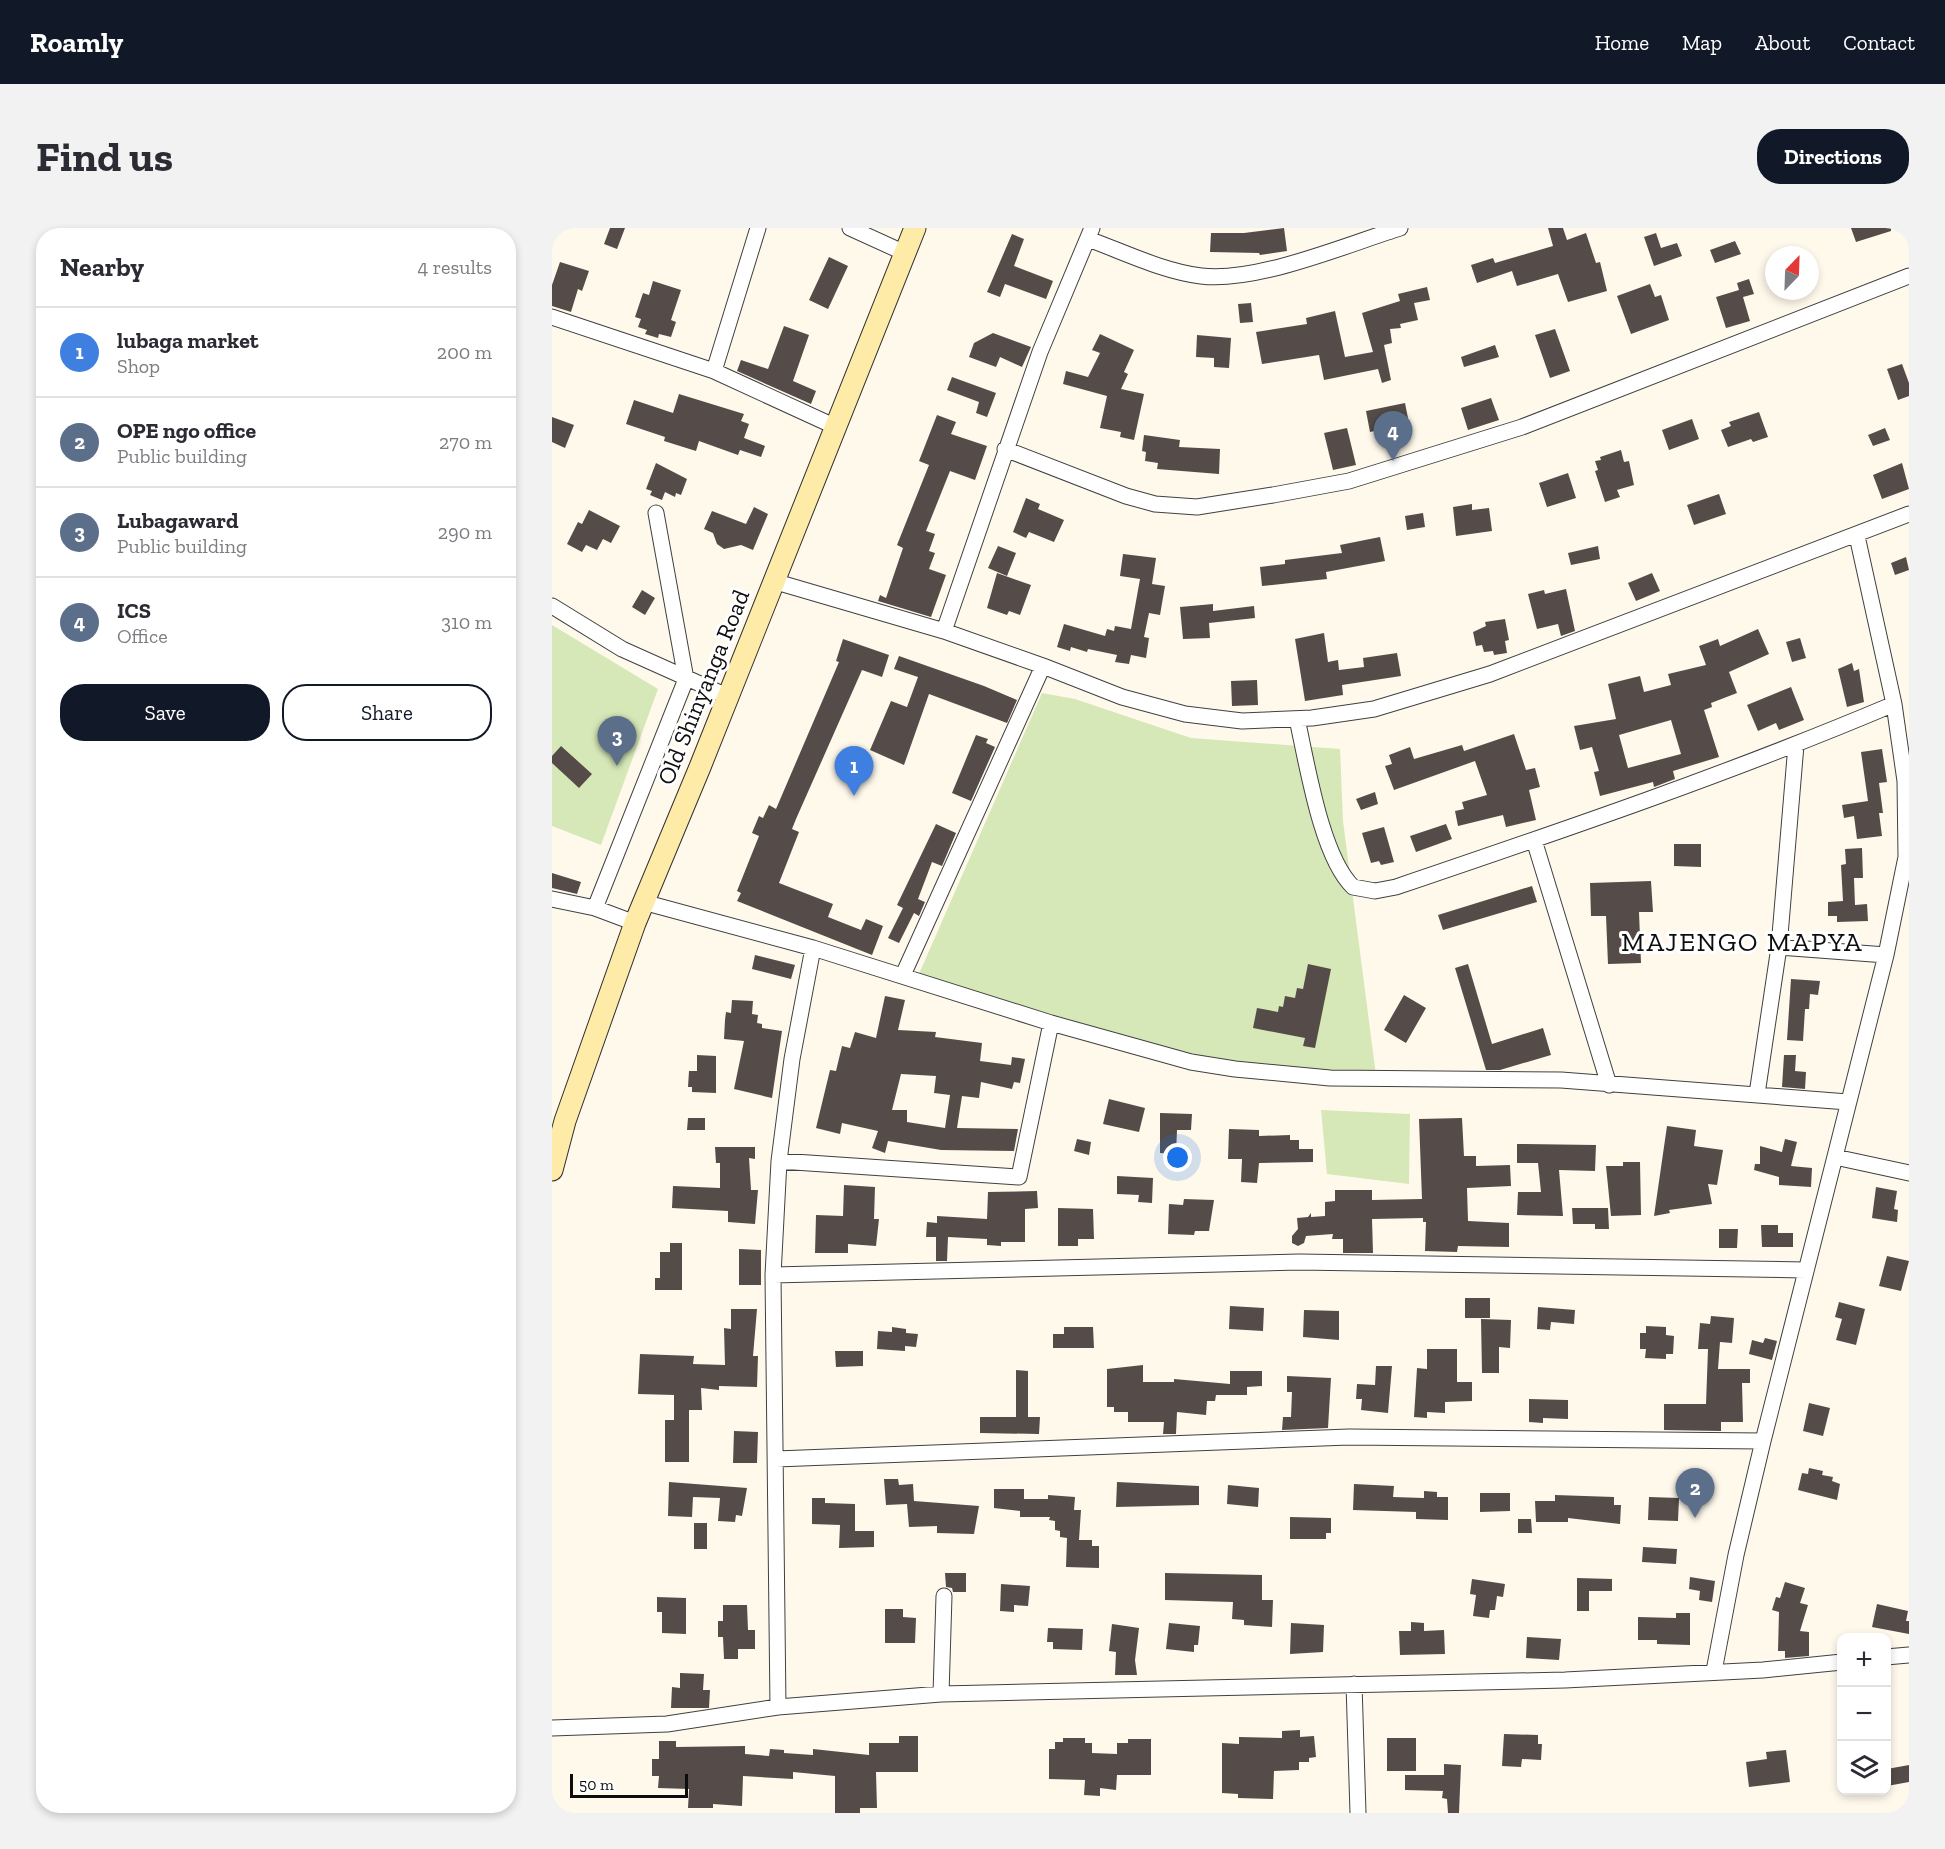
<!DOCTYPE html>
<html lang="en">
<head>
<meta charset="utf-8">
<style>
  body { margin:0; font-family:"Zilla Slab",serif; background:#f2f2f3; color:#2b2b33 }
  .controls { position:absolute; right:18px; bottom:18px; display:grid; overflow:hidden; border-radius:12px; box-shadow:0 3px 9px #0003 }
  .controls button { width:54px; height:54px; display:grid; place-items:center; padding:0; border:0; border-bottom:2px solid #e1e1e2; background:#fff; color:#2b2b33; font:30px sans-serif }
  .compass { position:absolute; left:1213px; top:18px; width:54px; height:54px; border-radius:50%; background:#fff; box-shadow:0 3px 9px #0003; rotate:23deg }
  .scale { position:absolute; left:18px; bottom:15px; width:118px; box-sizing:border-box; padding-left:6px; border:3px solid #0d0d0d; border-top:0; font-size:16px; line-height:21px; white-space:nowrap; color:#0d0d0d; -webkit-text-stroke:4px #fff; paint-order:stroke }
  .you { position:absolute; left:626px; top:930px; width:21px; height:21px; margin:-15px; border:4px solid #fff; border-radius:50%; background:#1a73e8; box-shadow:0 0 0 9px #1a73e833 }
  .badge { display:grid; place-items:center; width:39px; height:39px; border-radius:50%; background:#111827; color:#fff; font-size:20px; font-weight:700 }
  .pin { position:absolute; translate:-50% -50px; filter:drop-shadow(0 2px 3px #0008) }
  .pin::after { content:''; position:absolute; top:32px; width:21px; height:18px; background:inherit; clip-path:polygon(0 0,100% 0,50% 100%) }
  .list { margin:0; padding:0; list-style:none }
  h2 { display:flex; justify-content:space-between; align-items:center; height:78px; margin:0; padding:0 24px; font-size:26px }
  h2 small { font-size:20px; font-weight:400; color:#7c7c81 }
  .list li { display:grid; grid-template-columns:39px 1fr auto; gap:18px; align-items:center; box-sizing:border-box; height:90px; padding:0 24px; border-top:2px solid #e1e1e2 }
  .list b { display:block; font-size:22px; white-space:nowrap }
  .list p { margin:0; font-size:20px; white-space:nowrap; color:#7c7c81 }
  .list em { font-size:20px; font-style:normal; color:#7c7c81 }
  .actions { display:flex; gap:12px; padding:18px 24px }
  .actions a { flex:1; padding:14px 0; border:2px solid #111827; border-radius:24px; text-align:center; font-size:21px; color:#111827 }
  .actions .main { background:#111827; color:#fff }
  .icon { flex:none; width:33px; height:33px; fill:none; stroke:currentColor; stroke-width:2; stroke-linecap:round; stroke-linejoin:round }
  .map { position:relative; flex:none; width:1357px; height:1585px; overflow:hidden; border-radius:24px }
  header { display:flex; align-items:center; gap:36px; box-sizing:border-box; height:84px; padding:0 30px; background:#111827; color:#fff }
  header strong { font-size:28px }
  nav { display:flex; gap:33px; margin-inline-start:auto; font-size:21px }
  .intro { display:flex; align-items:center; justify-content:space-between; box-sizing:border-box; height:144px; padding:0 36px }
  h1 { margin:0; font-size:42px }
  .button { padding:15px 27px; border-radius:24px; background:#111827; color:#fff; font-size:21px; font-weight:700 }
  main { display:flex; gap:36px; padding:0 36px }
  aside { flex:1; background:#fff; border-radius:24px; box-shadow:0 3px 9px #0003 }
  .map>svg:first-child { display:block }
  .green { fill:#d6e8b7 }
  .building { fill:#554c49; fill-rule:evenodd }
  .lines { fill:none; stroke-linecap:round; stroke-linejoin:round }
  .minor-casing { stroke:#404040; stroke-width:17 }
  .secondary-casing { stroke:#2f2f2f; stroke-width:23 }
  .minor { stroke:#fff; stroke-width:15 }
  .secondary { stroke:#feeba8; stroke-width:21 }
  .labels { text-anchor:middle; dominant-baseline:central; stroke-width:6; stroke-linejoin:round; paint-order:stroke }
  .street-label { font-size:24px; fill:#0d0d0d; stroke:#fff }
  .quarter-label { font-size:27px; letter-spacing:1.5px; fill:#0d0d0d; stroke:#fff }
</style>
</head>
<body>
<header>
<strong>Roamly</strong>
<nav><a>Home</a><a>Map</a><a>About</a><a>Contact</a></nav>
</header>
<div class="intro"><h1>Find us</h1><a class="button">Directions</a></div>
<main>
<aside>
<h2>Nearby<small>4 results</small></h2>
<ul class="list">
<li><span class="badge" style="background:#3f7fe0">1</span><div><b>lubaga market</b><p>Shop</p></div><em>200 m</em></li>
<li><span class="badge" style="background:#5c6f8a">2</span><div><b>OPE ngo office</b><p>Public building</p></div><em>270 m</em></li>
<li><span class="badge" style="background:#5c6f8a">3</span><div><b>Lubagaward</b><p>Public building</p></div><em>290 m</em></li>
<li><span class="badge" style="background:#5c6f8a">4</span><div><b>ICS</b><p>Office</p></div><em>310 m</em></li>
</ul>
<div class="actions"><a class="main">Save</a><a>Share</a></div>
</aside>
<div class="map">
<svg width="1357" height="1585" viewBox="0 0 1357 1585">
  <rect width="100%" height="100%" fill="#fff9ec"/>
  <path class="green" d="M0 397 106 461 49 617 0 598Z
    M490 465 523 471 639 510 788 521 791 593 825 855 669 839 363 755Z
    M769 882 858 886 857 956 775 946Z"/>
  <path class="building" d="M58 0H73L65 21 52 16Z
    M732 0 735 23 708 27 707 25 658 24 659 5H692Z
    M996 0H1011L1015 12 1034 5 1044 35 1048 34 1055 63 1016 74 1006 46 965 58 960 43 925 55 919 37 941 30 943 35 1001 18Z
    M1299 0H1339V3L1304 14Z
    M1104 5 1109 20 1125 15 1130 28 1102 38 1092 9Z
    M460 6 472 11 462 38 501 53 494 71 453 56 448 69 435 64Z
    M1183 13 1189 26 1163 35 1158 22Z
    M277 29 296 38 276 81 257 72Z
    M8 34 37 43 30 63 26 61 19 84 0 78V57Z
    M1197 51 1202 66 1191 69 1198 93 1174 100 1164 69 1187 62 1185 55Z
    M101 53 129 62 119 92 124 94 119 109 107 106 106 110 93 106 95 102 86 99 89 91 83 89 91 65 97 67Z
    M1098 56 1103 69 1109 67 1117 92 1079 106 1065 68Z
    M875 59 878 72 862 75 866 92 848 96 849 100 838 101 840 115 832 117 839 152 830 155 826 141 772 152 767 127 710 136 704 104 755 96 754 90 783 83 793 129 821 124 810 85 848 73 846 66Z
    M699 75 701 94 688 95 686 76Z
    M232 98 257 107 241 153 264 163 259 176 185 143 189 132 216 141Z
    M1003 101 1018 143 998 150 983 107Z
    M441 105 479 119 470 139 448 129 444 139 417 129 422 115Z
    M548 106 582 122 572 144 576 146 569 161 592 166 582 212 568 209 569 204 548 200 555 168 511 156 514 143 536 149 548 125 540 122Z
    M645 107 679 110 677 140 662 139V130L644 129Z
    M943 117 947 129 912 139 909 129Z
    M1350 136 1357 155V168L1346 172 1335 141Z
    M400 149 444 165 435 189 424 185 427 174 395 162Z
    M127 166 192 186 189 193 197 196 192 210 213 218 209 229 188 222 186 227 147 213 144 223 112 213 113 209 74 196 82 172 121 185Z
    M939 170 947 192 916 202 909 180Z
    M853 175 856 190 849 191 851 197 818 204 814 183Z
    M1207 184 1216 209 1201 214 1199 211 1176 219 1169 202 1179 198 1177 194Z
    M385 187 404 194 399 206 435 218 423 252 398 243 374 303 383 306 377 323 383 325 377 341 394 347 379 389 326 373 328 367 334 370 351 320 345 317 377 237 367 233Z
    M0 189 22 197 13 220 0 214Z
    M1140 191 1147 211 1117 222 1110 202Z
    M795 200 804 237 781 242 772 205Z
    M1333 200 1338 212 1321 218 1316 207Z
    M592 207 628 212 627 219 668 221 667 246 605 241 606 235 593 233 594 224 590 223Z
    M1069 222 1072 234 1077 233 1082 257 1065 262 1068 269 1053 274 1043 243 1046 242 1043 233 1049 232 1048 229Z
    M104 235 135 251 129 267 124 265 123 269 113 264 110 272 98 267 100 263 94 261Z
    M1350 235 1357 261 1330 271 1321 247Z
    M1016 245 1024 270 995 279 987 255Z
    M1167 266 1174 286 1142 297 1135 277Z
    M474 270 488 276 486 281 512 292 502 314 477 304 474 310 461 304Z
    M920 276V282L937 280 940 303 904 308 901 279Z
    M202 279 216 286 201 322 189 317 172 321 165 316 161 305 152 301 160 283 194 296Z
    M37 282 68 298 59 315 51 311 45 322 34 317 30 324 15 316 26 294 30 296Z
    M871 285 873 299 855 302 853 288Z
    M828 309 833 333 774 344 775 351 710 358 708 339 733 336V332L790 325 788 317Z
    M446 318 464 325 455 348 436 340Z
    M1046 318 1048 331 1019 337 1016 325Z
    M571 326 604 330 600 356 613 358 608 387 597 385 592 409 597 410 594 430 579 427 577 436 563 434 565 427 536 421 535 424 519 419 518 423 505 419 512 396 553 408 555 401 562 403 563 398 579 401 588 351 568 348Z
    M1354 329 1357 342 1343 347 1339 335Z
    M445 345 479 357 468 387 457 383 455 387 435 380Z
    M1100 345 1108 363 1084 373 1076 355Z
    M1014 361 1023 403 1009 408 1006 396 985 401 976 366 992 362 993 366Z
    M90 362 103 370 93 387 80 379Z
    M661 376V383L702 378 703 390 657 395 658 410 631 411 628 379Z
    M953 391 957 412 953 413 955 425 942 427 941 423 932 424 930 417 924 418 921 404 934 398 933 394Z
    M1206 401 1217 426 1177 444 1185 465 1159 475 1160 479 1152 482 1167 529 1121 543 1123 551 1102 559 1101 554 1048 568 1042 544 1047 543 1040 519 1028 522 1022 498 1064 491 1056 456 1088 448 1092 464 1119 457 1116 446 1154 437 1147 418 1166 411 1168 418ZM1119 492 1129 526 1076 540 1067 507Z
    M772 405 776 434 786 432 787 442 812 439 811 430 845 425 849 448 790 457 791 467 753 473 743 411Z
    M1248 410 1254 430 1240 434 1234 414Z
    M291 411 337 427 330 449 310 442 244 591 240 601 247 604 227 655 281 676 276 689 309 702 314 691 331 698 320 727 185 673 189 665 185 663 207 608 200 605 207 588 211 590 217 577 224 581 287 434 284 433Z
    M347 428 432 458 465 472 455 495 377 466 352 537 318 522 339 473 355 479 366 449 342 441Z
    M1300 435 1302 443 1307 441 1312 474 1295 479 1286 441Z
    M705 452 706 477 680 478 679 453Z
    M1239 459 1252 492 1227 502 1224 495 1206 503 1195 477Z
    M962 506 974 542 983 540 988 559 977 562 984 592 954 599 951 587 906 598 903 583 912 581 910 574 935 567 923 533 842 562 833 538 840 536 837 527 858 519 862 531 910 517 912 523Z
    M424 507 436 511 434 515 443 519 419 573 400 565Z
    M9 518 40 546 27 560 0 535V528Z
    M1330 521 1335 554 1327 555 1331 585H1327L1330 608 1305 611 1302 588 1292 590 1290 577 1316 573 1309 524Z
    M823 564 826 576 809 582 804 571Z
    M384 596 404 605 390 638 380 634 366 671 373 674 367 688 362 685 347 715 336 710 351 680 345 677Z
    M894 596 900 611 864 624 858 608Z
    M832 599 842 634 829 637 827 633 819 635 810 605Z
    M1122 616H1149V639L1122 638Z
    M1310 620 1311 650H1302L1303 677 1315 676 1316 693 1285 694V688H1276V674L1291 673 1289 637 1294 636 1293 621Z
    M0 645 29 654 25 666 0 660Z
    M1099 653 1101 684H1087L1089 735 1056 736 1054 688H1039L1038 655Z
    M980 658 985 674 891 702 886 687Z
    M203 727 243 737 239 751 200 741Z
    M756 736 779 741 763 820 751 818 753 810 701 800 705 780 726 784 727 778 731 779 733 768 743 770 745 760 751 761Z
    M916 736 940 816 991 800 999 827 948 842H934L903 740Z
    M1239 751 1268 753 1266 767 1258 766 1257 781H1253L1251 813 1235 812Z
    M852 767 874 780 854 815 832 802Z
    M333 768 353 772 346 802 384 804 383 809 430 815 428 833 459 837 460 829 473 831 468 855 462 854 460 861 429 854 427 870 410 868 405 900 466 901 462 923 389 922 336 913 333 925 320 920 326 903 290 895 288 906 264 900 278 842 284 843 290 818 298 820 303 804 324 810ZM349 846 384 848 382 865 398 867 393 900 355 894V882H340Z
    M180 772 201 773 200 786 206 787 205 795 210 796V800L230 803 220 870 182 861 192 813 172 811 173 792 174 784 179 785Z
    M145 827 164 828V865L140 864V859H136L137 843H145Z
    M1232 827H1244L1243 843 1254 844 1253 861 1230 859Z
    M557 871 593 880 587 904 551 896Z
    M608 885 640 886 639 902H625L624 926 608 925Z
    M136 890H153V902H135Z
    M910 890 912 928H924V938L958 937 959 958 915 960 916 993 957 995V1019L906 1018 905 1024 873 1023 874 994H871V990L820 991 821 1025H791V1011H780L781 1006 754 1008 752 1015 746 1018 740 1015V1008L746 1001 745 990 756 989 759 985V989L773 988V974L783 973V962H820V972L870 971 867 891Z
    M1115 898 1144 902 1142 918 1171 922 1165 957 1156 956 1160 976 1117 982 1118 985 1102 988Z
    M677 901 707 902V908L738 907V912H747V921H761V934L707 935 705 955 689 954 690 931H676Z
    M525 911 539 914 537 927 522 923Z
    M1233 911 1245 914 1239 938 1260 940 1259 959 1227 957V949L1202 942 1203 936H1208V918L1230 924Z
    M965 916 1044 917 1043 943 1007 942 1011 988 965 987 966 964H989L986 935H965Z
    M163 919H203V931L197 930 199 962H206L203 996 176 994V983L120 980 121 958 168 960V935H164Z
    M1071 934H1088L1089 987 1059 988 1054 938H1071Z
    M565 948 601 950 600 975 586 974 587 967 565 966Z
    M292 957 323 959 322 991H327L324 1018 296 1016V1025H263L264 987 291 988Z
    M1324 959 1345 963 1342 981 1346 982 1345 994 1320 990Z
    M485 963 486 980 473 981V1014H449V1018L435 1017V1011L396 1009 395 1033H384V1009H374L375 994 385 995V988L435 991 436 964Z
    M632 971 662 972 657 1003H643L642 1007 616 1006 617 976 631 977Z
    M506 980 541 981 542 1011H526V1018H506Z
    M1020 980H1056L1057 1001H1043V996H1021Z
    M1209 997H1226V1005H1241V1019H1210Z
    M1167 1001H1186L1185 1020H1167Z
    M118 1015H130V1062H103V1050H108V1024H118Z
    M187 1021 209 1022V1057H187Z
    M1335 1028 1357 1033 1349 1063 1327 1058Z
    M913 1070H938V1090H913Z
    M1287 1074 1313 1081 1304 1117 1284 1112 1290 1091 1283 1089Z
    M678 1078 712 1080 711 1103 677 1101Z
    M986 1079 1023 1082 1022 1096 999 1094 998 1102 985 1101Z
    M179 1081H205L201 1128H206L205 1159 167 1158V1162L149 1160 150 1182H137V1234H113V1192H122V1167L86 1166 88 1126 142 1128 141 1136 173 1137 172 1100 179 1101Z
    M752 1082 787 1083V1112L751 1109Z
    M1159 1088 1182 1090 1180 1115 1168 1114 1166 1141H1198V1155H1190L1191 1194H1169V1203L1112 1202V1176H1154L1156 1121H1146L1148 1095 1158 1096Z
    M929 1091 959 1092 958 1120 947 1119V1145H930Z
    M1094 1098 1114 1099V1107L1122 1108 1121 1126H1114V1131L1093 1130 1094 1121H1088V1105H1094Z
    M340 1099 354 1101V1105L366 1106 364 1119 353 1118V1123L325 1121 326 1103 340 1104Z
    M512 1099H541L542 1120H501V1106H512Z
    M1213 1110 1225 1113 1220 1132 1197 1126 1200 1112 1211 1115Z
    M875 1121H905V1154H920V1173L893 1174V1185L875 1184V1190L862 1189 865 1140 875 1141Z
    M283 1123H311V1138L284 1139Z
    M591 1137V1154H622V1151L678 1156V1143H710V1158L695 1159V1167H664L663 1173H655L654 1187 625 1184 624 1206H611L612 1194H576V1184H562V1179H555V1141Z
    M824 1138H840L836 1185 809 1182 810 1171H804L805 1156 823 1157Z
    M464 1142 476 1143V1189H488L487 1206 428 1205V1189H464Z
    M735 1148 779 1150 776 1200 730 1202 731 1189H739L740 1164H735Z
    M977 1171 1016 1172V1191L991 1190V1195L977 1194Z
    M1257 1175 1278 1180 1271 1208 1251 1203Z
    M182 1203 206 1204 205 1235H181Z
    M1257 1240 1271 1243 1270 1247 1281 1249 1280 1253 1288 1256 1285 1272 1246 1262 1250 1245 1256 1246Z
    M332 1251H346L347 1257 361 1256 362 1273 427 1278 422 1306 385 1305V1298L357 1299 355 1276 334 1277Z
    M117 1254 195 1260 190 1288 184 1287 183 1294 166 1293 168 1270 141 1269 140 1289 116 1288Z
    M565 1254 647 1258V1277L564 1279Z
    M802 1256 842 1258 841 1269 872 1270V1263L885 1264V1269H896V1292L864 1291V1284L801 1282Z
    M676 1257 707 1260 706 1279 675 1276Z
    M442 1261H472V1271H496V1267L523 1269 522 1282H529L527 1312H540V1318H547V1340L514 1339 515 1310 508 1309V1303L503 1302V1293L497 1292 498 1289H468V1283L442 1280Z
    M928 1265H958V1283L928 1284Z
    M1003 1267 1062 1269V1277H1069L1068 1296 1016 1290V1294H984L983 1273H1003Z
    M1097 1269 1127 1270 1126 1293 1096 1292Z
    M260 1270H273V1275L303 1276V1303H322V1319L287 1320 288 1297 260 1296Z
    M738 1289 779 1290V1305H774V1311H738Z
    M966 1291H979L980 1305H966Z
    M142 1295H155V1321H142Z
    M1091 1319 1125 1321 1124 1336 1090 1334Z
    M393 1345H414V1364H401L400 1360 394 1359Z
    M613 1345 710 1347V1372H721L720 1399 692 1397V1392L680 1391 681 1374 613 1372Z
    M1138 1349 1163 1353 1160 1374 1147 1372 1148 1363 1137 1361Z
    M1025 1350 1060 1351V1363H1037V1383H1025Z
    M920 1351 953 1356 951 1369 945 1368 943 1382H938L937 1390 921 1388 924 1367 918 1366Z
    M1233 1354 1253 1360 1248 1375 1256 1377 1248 1403 1257 1404V1428L1233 1430V1423H1226L1227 1384 1220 1382 1224 1369 1228 1370Z
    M449 1356 478 1358 476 1378 462 1377V1384L448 1383Z
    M105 1369 134 1370V1406L110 1405V1384H105Z
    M1325 1376 1356 1383 1354 1393H1357V1406L1320 1399Z
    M171 1377H195L196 1402H203V1421H186V1431H172L171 1409H166V1393H171Z
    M333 1381H351V1389L364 1390 363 1415H333Z
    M1124 1385H1138V1417L1105 1416V1412H1086V1389L1124 1390Z
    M859 1394 872 1395V1403L892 1402 893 1426 848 1427 847 1403H859Z
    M617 1395 648 1398 646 1417H642V1424L614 1421Z
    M739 1395 772 1397 771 1424 738 1426Z
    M560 1396 587 1400 583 1432 585 1447H563L564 1424 557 1423Z
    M496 1400 531 1401 530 1422 501 1421V1414H495Z
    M975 1409 1009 1411 1007 1432 974 1430Z
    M128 1445 152 1446 151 1462H158L157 1480H119L120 1459 128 1460Z
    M748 1502V1509L762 1508 764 1529 757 1530V1534H747V1542L722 1543 721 1571 686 1570V1566L670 1565V1515L687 1516V1509L730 1510V1503Z
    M952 1506 986 1507V1516H990L989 1532 970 1531 969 1539 950 1538Z
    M347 1508H366V1544H324L325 1580H308V1585H283V1548L241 1544V1551L191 1548 190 1578 161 1576V1580H136L137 1561 106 1560 107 1548H100V1531H107V1513H124V1519L193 1518V1526L217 1528 218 1521 232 1522V1525L261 1527V1521L317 1527V1515H347Z
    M511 1510H533V1515H540V1525L565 1526V1515H576V1511H599V1547H565L564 1562 548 1560V1568L532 1567 533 1552 497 1551V1521H503V1514H511Z
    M835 1510H864V1543H835Z
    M1234 1522 1238 1554 1197 1559 1194 1534 1215 1531 1214 1524Z
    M892 1536 909 1537 907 1585H896L895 1571 890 1570 891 1563 853 1562V1547H892Z
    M1357 1537V1554L1335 1558V1541Z"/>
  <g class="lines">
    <g class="minor-casing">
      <path id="minor" d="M298 0 353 25
        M536 11C572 24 610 43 649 48 704 55 794 17 848 0
        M0 89 162 143 284 199
        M162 143 206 0
        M453 221 574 268 603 276 645 279 721 267 797 253 970 199 1357 48
        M221 353 392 403 491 438 570 469 633 486 690 493 760 490 822 481 938 446 1357 286
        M0 378 70 421 175 468
        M392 403 488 124 540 0
        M745 491C755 535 769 628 801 659L823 663 844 659C1012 602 1179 545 1342 476
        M982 612 1057 857
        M0 671 43 680 83 695
        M91 674 261 720 499 795 639 834 683 841 778 850 1009 852 1296 874
        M43 680 134 451 104 285
        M1227 719 1334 727
        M351 747 491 438
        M1205 866 1227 719 1244 517
        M1283 929 1357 945
        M227 933 467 949 499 795
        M221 1047 747 1034 1254 1042
        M224 1231 797 1209 1211 1213
        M1334 1429 1357 1427
        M1162 1443 1184 1327 1211 1213 1334 727 1354 629 1353 553 1342 476 1305 308
        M802 1456 806 1585
        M389 1466 392 1368
        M226 1479 221 1047 227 933 240 831 261 720
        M0 1500 115 1496 226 1479 389 1466 1013 1452 1211 1442 1290 1434"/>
    </g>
    <g class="secondary-casing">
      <path id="secondary" d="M0 942 13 893 83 695 148 539 363 0"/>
    </g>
    <use href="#minor" class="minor"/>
    <use href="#secondary" class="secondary"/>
  </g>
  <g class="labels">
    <g class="street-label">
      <text transform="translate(151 459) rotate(-68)">Old Shinyanga Road</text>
    </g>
    <g class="quarter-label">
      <text x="1190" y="714">MAJENGO MAPYA</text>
    </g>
  </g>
</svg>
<div class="controls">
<button>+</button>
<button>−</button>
<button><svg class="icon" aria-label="layers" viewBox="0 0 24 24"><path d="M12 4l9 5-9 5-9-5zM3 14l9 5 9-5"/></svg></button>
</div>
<svg class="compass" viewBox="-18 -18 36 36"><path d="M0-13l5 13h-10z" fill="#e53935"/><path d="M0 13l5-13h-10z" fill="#7c7c81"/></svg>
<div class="scale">50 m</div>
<div class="you"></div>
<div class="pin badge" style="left:302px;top:568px;background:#3f7fe0">1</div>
<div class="pin badge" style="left:1143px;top:1290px;background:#5c6f8a">2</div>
<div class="pin badge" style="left:65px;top:538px;background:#5c6f8a">3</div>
<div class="pin badge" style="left:841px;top:233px;background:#5c6f8a">4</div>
</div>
</main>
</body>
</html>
